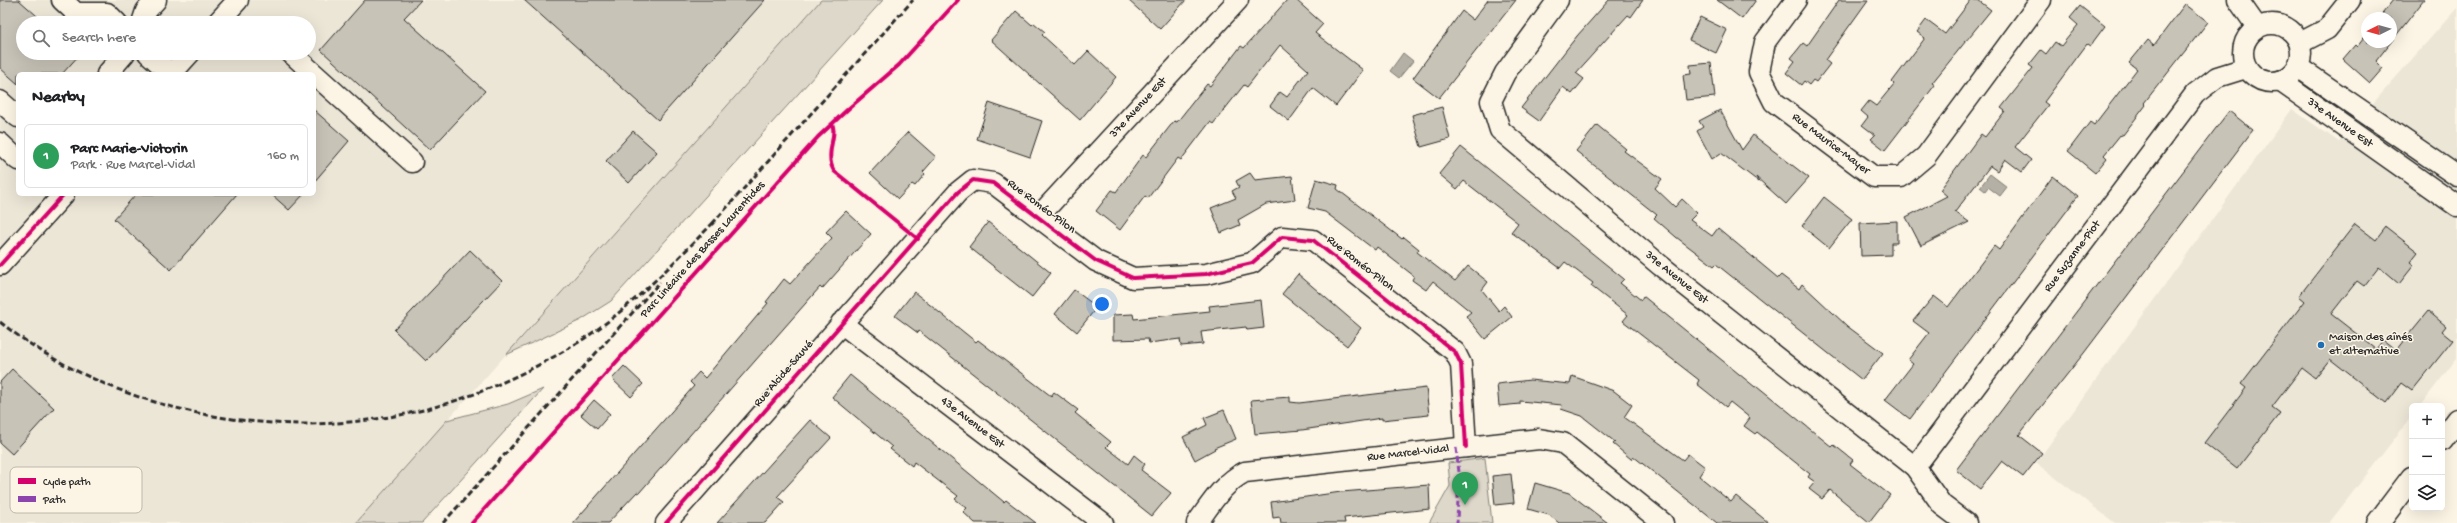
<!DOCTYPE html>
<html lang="en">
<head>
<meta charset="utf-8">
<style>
  body { margin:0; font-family:"Gochi Hand",sans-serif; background:#f6f6f6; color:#202124 }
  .controls { position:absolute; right:12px; bottom:12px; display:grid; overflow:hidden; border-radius:6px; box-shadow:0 4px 16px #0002 }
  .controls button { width:36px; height:36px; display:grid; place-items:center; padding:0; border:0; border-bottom:1px solid #e0e0e0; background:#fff; color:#202124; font:20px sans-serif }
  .compass { position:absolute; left:2361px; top:12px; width:36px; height:36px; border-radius:50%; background:#fff; box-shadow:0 4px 16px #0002; rotate:265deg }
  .you { position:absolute; left:1102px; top:304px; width:14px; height:14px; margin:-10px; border:3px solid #fff; border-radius:50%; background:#1a73e8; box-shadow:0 0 0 6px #1a73e833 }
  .badge { display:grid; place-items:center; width:26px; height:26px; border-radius:50%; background:#1f6fb2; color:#fff; font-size:13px; font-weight:700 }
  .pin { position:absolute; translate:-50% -33px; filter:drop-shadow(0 1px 2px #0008) }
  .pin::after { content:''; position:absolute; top:21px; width:14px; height:12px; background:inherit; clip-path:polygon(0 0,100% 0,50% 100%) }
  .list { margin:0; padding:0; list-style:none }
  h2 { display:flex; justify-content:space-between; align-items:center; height:52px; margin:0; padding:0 16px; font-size:17px }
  h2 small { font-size:13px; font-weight:400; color:#757577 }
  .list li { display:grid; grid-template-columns:26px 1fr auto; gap:12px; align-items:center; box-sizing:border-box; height:64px; margin:0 8px 8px; padding:0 8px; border:1px solid #e0e0e0; border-radius:6px }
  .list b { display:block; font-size:15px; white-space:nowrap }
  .list p { margin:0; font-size:13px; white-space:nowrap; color:#757577 }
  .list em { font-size:13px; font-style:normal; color:#757577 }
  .icon { flex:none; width:22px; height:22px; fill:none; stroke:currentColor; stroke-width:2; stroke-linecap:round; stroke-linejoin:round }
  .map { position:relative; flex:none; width:2457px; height:523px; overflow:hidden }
  .search { position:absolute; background:#fff; box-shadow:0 4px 16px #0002; left:16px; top:16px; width:300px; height:44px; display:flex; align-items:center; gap:10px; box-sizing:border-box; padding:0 14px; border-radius:22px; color:#757577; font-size:15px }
  .panel { position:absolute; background:#fff; box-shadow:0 4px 16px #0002; left:16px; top:72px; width:300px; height:124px; border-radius:6px }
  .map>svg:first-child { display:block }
  .built { fill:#ece6d7; fill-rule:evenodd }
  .green { fill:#ded8ca; stroke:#84827a }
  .water { fill:#b4b0a5; stroke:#7d7b74 }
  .building { fill:#c8c3b7; stroke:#2b2b2b }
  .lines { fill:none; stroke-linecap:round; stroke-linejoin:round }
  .minor-casing { stroke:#2b2b2b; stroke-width:23 }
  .major-casing { stroke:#2b2b2b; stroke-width:25 }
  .minor { stroke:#fcf5e5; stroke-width:20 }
  .major { stroke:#fcf5e5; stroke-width:22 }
  .rail { stroke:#2b2b2b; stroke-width:3; stroke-dasharray:6 3; stroke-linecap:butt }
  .quiet { stroke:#8e44ad; stroke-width:3; stroke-dasharray:6 3; stroke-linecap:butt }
  .cycleway-casing { stroke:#fcf5e5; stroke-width:6 }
  .cycleway { stroke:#d6006c; stroke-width:4 }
  .poi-dot { fill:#1f6fb2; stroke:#fcf5e5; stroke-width:1.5 }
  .labels { text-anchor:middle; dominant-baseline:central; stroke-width:3; stroke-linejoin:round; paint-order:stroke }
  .street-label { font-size:12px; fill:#2b2b2b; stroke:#fcf5e5 }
  .poi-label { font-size:12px; fill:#2b2b2b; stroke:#fcf5e5; text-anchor:start }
  .key { fill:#fcf5e5; stroke:#bdb8ad; stroke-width:1 }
  .key-label { font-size:11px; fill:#2b2b2b }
</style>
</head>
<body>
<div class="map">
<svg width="2457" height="523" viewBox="0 0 2457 523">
  <rect width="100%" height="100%" fill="#fcf5e5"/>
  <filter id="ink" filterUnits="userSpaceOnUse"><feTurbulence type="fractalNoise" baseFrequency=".025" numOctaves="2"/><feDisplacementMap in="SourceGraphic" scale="8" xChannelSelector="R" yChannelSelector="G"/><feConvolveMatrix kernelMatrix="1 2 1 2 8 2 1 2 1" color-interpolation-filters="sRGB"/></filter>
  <g filter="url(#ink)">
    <path class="built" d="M0 0H821L356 523H0ZM23 23H309V53H23ZM18 74H314V194H18Z
      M2457 8V358L2420 406H2412V416L2329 523H2115L2036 463 2292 109 2339 142Z"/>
    <path class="green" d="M821 0H883L611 301 581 320 506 355Z
      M543 389 422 523H356L447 420 508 404Z
      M1485 458 1492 523H1429L1450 486 1448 463Z"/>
    <path class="water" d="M1403 53 1413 61 1399 78 1390 71Z
      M1990 174 2007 187 2000 196 1988 187 1985 191 1980 187Z"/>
    <path class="building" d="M0 0H19L45 23H23V53H81L62 74H18V84L0 68Z
      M365 0H421L404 18 485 91 430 150 321 50Z
      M524 0H765L658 120Z
      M1128 0H1186L1160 29Z
      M1287 0H1296L1323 24 1315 33 1363 70 1336 106 1313 88 1289 121 1270 106 1280 92 1287 97 1308 70 1280 45 1247 87 1244 85 1213 124 1210 122 1181 160 1178 158 1148 198 1145 196 1120 230 1096 211 1112 190 1116 192 1143 155 1146 157 1174 121 1177 122 1207 84 1210 86 1241 46 1244 48Z
      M1488 0H1516L1439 98 1413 78 1462 11 1473 20Z
      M1609 0H1643L1631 17 1628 15 1576 73 1584 79 1572 94 1563 87 1539 121 1521 108 1577 36Z
      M1717 0H1756L1742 19Z
      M1839 0H1868L1825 60 1830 64 1816 82 1813 80 1809 85 1804 81 1801 85 1786 73 1795 61 1791 58 1803 43 1807 46Z
      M1971 0H1978L1991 10 1932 83 1935 85 1885 150 1871 139 1875 135 1862 125 1868 117 1861 111 1869 101 1876 106 1894 84 1892 82 1925 38 1917 32 1926 20 1945 34Z
      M2393 0H2424L2391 42V18H2379Z
      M2185 4 2208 22 2144 103 2146 105 2123 135 2121 134 2104 155 2107 158 2095 173 2068 151 2090 122 2094 125 2137 69 2129 63 2148 40 2154 45Z
      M2080 6 2105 26 2090 46 2087 44 2044 102 2048 105 2015 147 2031 160 2022 172 2005 159 1997 171 1990 166 1955 212 1969 222 1921 246 1906 217 1947 196 1940 190 1981 134 1985 137 2005 111 2001 108 2033 68 2029 65 2041 50 2046 54 2055 42 2061 46 2078 25 2070 18Z
      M1016 11 1032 25 1034 23 1045 32 1042 35 1075 65 1088 51 1116 77 1080 120 991 40Z
      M1700 17 1727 30 1716 53 1689 40Z
      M2367 34V42H2391L2376 61 2383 68 2370 83 2343 59 2355 45 2357 47Z
      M1711 63 1715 97 1686 100 1683 75 1691 74 1690 65Z
      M989 103 1042 121 1030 157 977 139Z
      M1442 107 1450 139 1421 147 1412 115Z
      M314 110 349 141 314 182Z
      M1720 110 1742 150 1753 135 1809 178 1786 204 1756 177 1759 182 1721 153 1712 159 1697 131 1703 127 1699 121Z
      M2229 111 2253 130 2084 353 2019 435 2042 453 2023 477 2002 461 1980 489 1956 470Z
      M1597 125 1626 149 1624 151 1662 179 1655 188 1675 207 1682 199 1697 213 1690 220 1712 236 1718 228 1778 278 1781 275 1799 289 1802 284 1847 326 1883 353 1862 380 1716 264 1714 266 1676 237 1654 218 1657 215 1576 151Z
      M633 131 657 152 629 183 606 161Z
      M908 132 936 157 923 172 925 174 915 186 912 184 898 199 870 173Z
      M1461 147 1624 279 1620 283 1641 300 1643 296 1755 387 1757 386 1832 447 1834 445 1853 460 1850 464 1890 495 1869 522 1830 490 1822 499 1809 489 1815 482 1808 477 1810 474 1757 432 1755 434 1744 426 1750 418 1730 402 1726 407 1697 384 1699 380 1623 321 1628 315 1591 286 1593 283 1565 262 1560 268 1511 232 1518 223 1464 181 1457 189 1439 174Z
      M1250 173 1255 180 1292 176 1295 200 1266 204 1238 220 1240 225 1221 233 1211 208 1236 198 1232 191 1239 187 1236 181Z
      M2053 176 2078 196 1910 419 1885 400 1913 364 1908 360 1929 333 1913 321 1934 296 1948 307 1994 246 1999 250Z
      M1316 179 1338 185 1337 189 1402 239 1404 237 1419 249 1417 252 1455 281 1468 266 1488 282 1482 290 1499 311 1504 306 1512 317 1485 339 1466 316 1471 312 1433 281 1426 290 1412 280 1414 276 1377 247 1375 250 1325 212 1308 208Z
      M136 194H237L171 270 114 219Z
      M271 194H304L289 210Z
      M1824 197 1852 219 1829 248 1802 226Z
      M846 211 871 234 822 289 820 287 639 493 637 492 608 523H573L694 386 690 382 699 372 705 378 768 303 766 302 784 279 790 284 832 238 826 232Z
      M1897 221V243H1891V255L1861 256 1860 223Z
      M988 222 1051 273 1032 297 969 247Z
      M2355 224 2376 240 2386 227 2418 252 2410 262 2414 265 2399 284 2379 267 2364 286 2357 281 2331 314 2376 349 2383 340 2396 350 2428 311 2446 326 2442 331 2453 340 2412 391 2401 383 2386 403 2330 359 2315 378 2302 368 2272 407 2280 413 2237 469 2204 443 2246 388 2241 384 2305 301 2299 296Z
      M470 250 502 281 426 361 394 330Z
      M1298 274 1361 328 1347 346 1282 294Z
      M1074 290 1097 307 1077 332 1055 314Z
      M914 292 976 342 978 340 1051 396 1054 392 1078 410 1075 413 1111 442 1106 447 1128 464 1134 455 1145 464 1141 470 1171 493 1152 516 919 331 918 333 895 316Z
      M1261 300 1264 328 1247 330 1246 327 1201 332 1203 344 1181 346 1180 339 1149 343 1148 339 1113 340V315L1133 314 1134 319 1210 311 1209 306Z
      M624 366 643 384 631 397 612 379Z
      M12 369 54 408 12 454 0 443V382Z
      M850 375 1004 502 1006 500 1036 523H975L963 512 967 508 955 499 958 496 914 462 912 466 890 449 892 447 832 397Z
      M1572 376 1614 391 1632 405 1624 417 1683 460 1688 454 1705 467 1699 476 1731 502 1736 496 1769 523H1717L1633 456 1631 459 1613 444 1615 442 1582 416 1561 409 1562 405 1520 401V404L1499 406 1497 384 1530 380 1570 384Z
      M1426 388 1429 415 1382 420V418L1302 430 1255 434 1251 400 1290 397V402L1299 403Z
      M594 400 610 414 597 429 581 415Z
      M1224 410 1236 439 1214 448 1215 449 1195 460 1183 437 1207 425 1204 418Z
      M810 420 831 438 777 497 784 502 765 523H717Z
      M1511 474 1514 503 1495 505 1492 476Z
      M1535 483 1569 493 1608 523H1559L1549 515 1528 509Z
      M1429 485 1430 509 1344 518 1345 523H1281L1280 517 1273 518 1271 502 1341 492Z"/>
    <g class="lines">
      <g class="minor-casing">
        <g id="minor">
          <path d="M62 0 76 13H107L117 23"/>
          <path id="s1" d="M1558 0 1505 73 1491 101 1500 130 1661 266 1915 467 1942 505 1966 523"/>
          <path id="s2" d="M1796 0 1765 42 1759 72 1774 102 1874 177H1901L1926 156 2041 0"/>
          <path d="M2238 0 2257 27"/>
          <path d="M142 23 146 11 156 0"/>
          <path d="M217 23 238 0"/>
          <circle cx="2272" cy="53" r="29"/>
          <path d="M2300 43 2327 29 2350 0"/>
          <path d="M148 53 171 74"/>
          <path d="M291 53 412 162"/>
          <path d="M2298 67 2457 176"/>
          <path d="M107 74 125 53"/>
          <path d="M171 74 190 53"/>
          <path id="s3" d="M2280 81 2457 206"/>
          <path d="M0 101 18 117"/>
          <path d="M0 143 18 160"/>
          <path id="s4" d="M1039 216 1238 0"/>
          <path d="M0 265 64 194"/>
          <path id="s5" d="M841 323 1103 523"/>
          <path id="s6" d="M1915 467 2195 94 2217 77 2246 68"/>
          <path d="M666 523 958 192 973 180 993 183 1096 261 1133 278 1206 274 1252 263 1282 237 1313 240 1455 352 1461 364 1466 447"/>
          <path id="s7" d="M1197 523C1211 504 1223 483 1245 472L1539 439 1563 443 1663 523"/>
        </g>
      </g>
      <g class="major-casing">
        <path id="major" d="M2442 440 2457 420
          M2378 523 2412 478"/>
      </g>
      <use href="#minor" class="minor"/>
      <use href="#major" class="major"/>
      <path class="rail" d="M712 224 913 0
        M0 322C116 414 277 444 419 411 470 399 519 377 564 351 622 318 669 267 716 220
        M443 523 660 282"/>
      <path class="quiet" d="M1456 448 1459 472 1457 523"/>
      <g class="cycleway-casing">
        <path id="cycleway" d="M832 124C838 134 824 154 834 171L918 239
          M0 265 64 194
          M472 523 818 137 848 109 899 65 958 0
          M666 523 958 192 973 180 993 183 1096 261 1133 278 1206 274 1252 263 1282 237 1313 240 1455 352 1461 364 1466 447"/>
      </g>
      <use href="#cycleway" class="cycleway"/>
    </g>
  </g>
  <circle class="poi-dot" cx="2321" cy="345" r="4"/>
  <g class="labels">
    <g class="street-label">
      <text stroke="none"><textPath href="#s4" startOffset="147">37e Avenue Est</textPath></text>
      <text stroke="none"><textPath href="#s3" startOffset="73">37e Avenue Est</textPath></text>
      <text stroke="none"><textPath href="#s2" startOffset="187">Rue Maurice-Mayer</textPath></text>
      <text transform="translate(1041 207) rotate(37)">Rue Roméo-Pilon</text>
      <text transform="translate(703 250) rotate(-48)">Parc Linéaire des Basses Laurentides</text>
      <text stroke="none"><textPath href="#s6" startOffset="263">Rue Suzanne-Piot</textPath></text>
      <text transform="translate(1360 264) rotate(38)">Rue Roméo-Pilon</text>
      <text stroke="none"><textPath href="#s1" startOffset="382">39e Avenue Est</textPath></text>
      <text transform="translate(784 374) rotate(-49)">Rue Alcide-Sauvé</text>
      <text stroke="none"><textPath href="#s5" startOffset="165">43e Avenue Est</textPath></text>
      <text stroke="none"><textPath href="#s7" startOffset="235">Rue Marcel-Vidal</textPath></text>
    </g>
    <g class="poi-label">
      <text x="2329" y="338">Maison des aînés<tspan x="2329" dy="14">et alternative</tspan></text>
    </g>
  </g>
  <rect x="10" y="467" width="132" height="46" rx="6" class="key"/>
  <rect x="18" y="478" width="18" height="6" fill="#d6006c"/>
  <rect x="18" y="496" width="18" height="6" fill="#8e44ad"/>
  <g class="key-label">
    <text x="43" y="485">Cycle path</text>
    <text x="43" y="503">Path</text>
  </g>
</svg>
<div class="controls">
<button>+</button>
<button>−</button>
<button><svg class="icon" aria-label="layers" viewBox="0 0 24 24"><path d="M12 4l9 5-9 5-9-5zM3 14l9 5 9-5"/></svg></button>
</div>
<svg class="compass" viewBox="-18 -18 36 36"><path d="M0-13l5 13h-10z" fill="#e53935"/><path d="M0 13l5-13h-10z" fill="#757577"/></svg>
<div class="you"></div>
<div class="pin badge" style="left:1465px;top:505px;background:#2e9e5b">1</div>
<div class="search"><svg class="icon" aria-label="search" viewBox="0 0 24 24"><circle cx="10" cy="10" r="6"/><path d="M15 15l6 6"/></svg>Search here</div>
<section class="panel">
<h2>Nearby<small></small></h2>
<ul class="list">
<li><span class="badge" style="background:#2e9e5b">1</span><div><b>Parc Marie-Victorin</b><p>Park · Rue Marcel-Vidal</p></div><em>160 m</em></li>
</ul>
</section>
</div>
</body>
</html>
